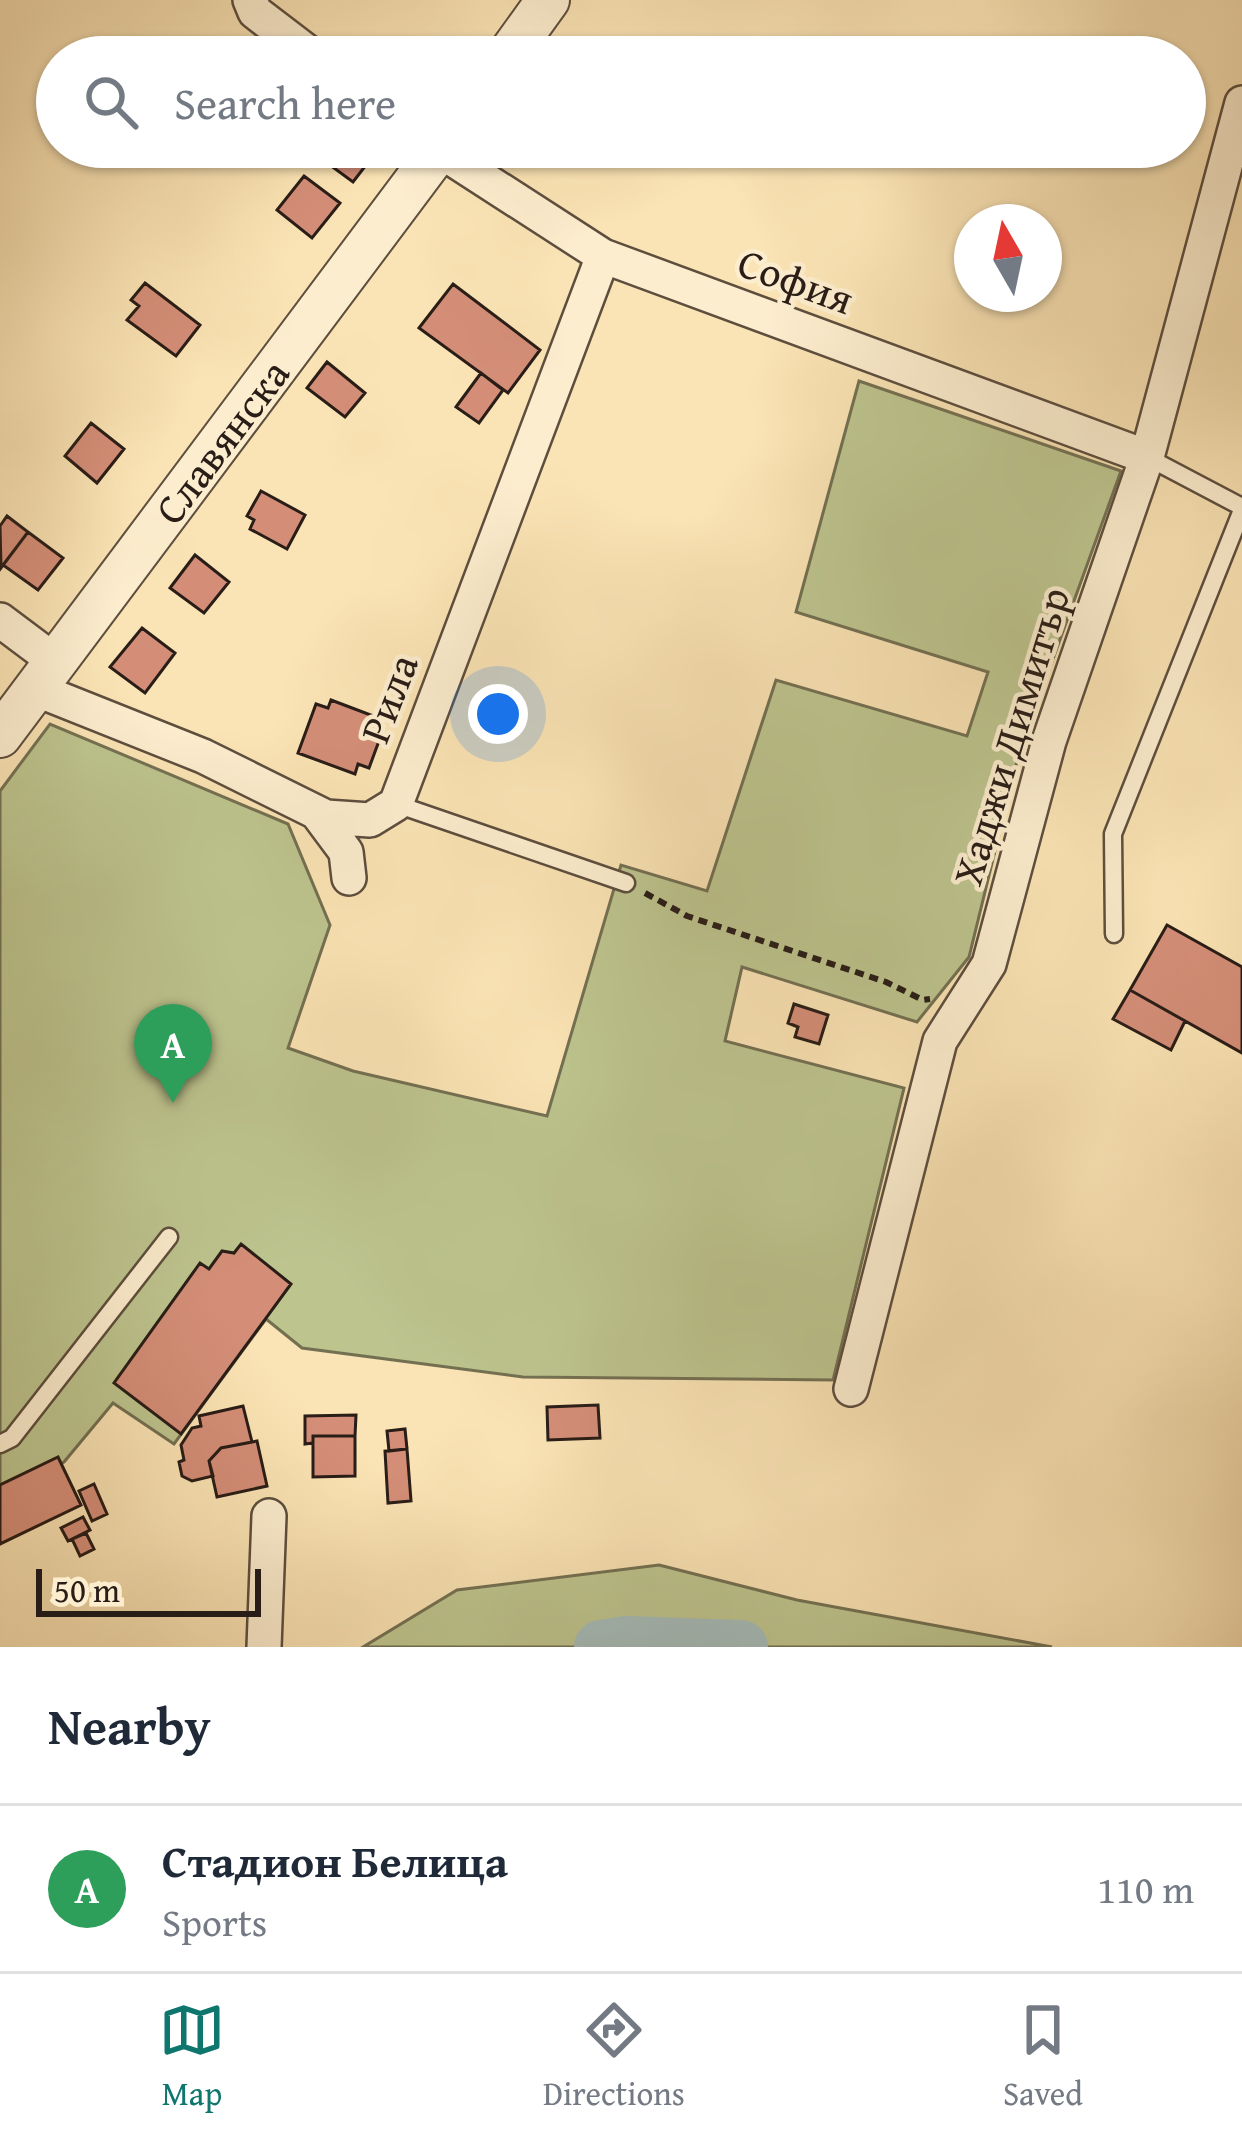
<!DOCTYPE html>
<html lang="en">
<head>
<meta charset="utf-8">
<style>
  body { margin:0; font-family:"Gentium Book Plus",serif; background:#f6f6f7; color:#1f2937 }
  .compass { position:absolute; left:954px; top:204px; width:108px; height:108px; border-radius:50%; background:#fff; box-shadow:0 3px 9px #0004; rotate:351deg }
  .scale { position:absolute; left:36px; bottom:30px; width:225px; box-sizing:border-box; padding-left:12px; border:6px solid #291d17; border-top:0; font-size:33px; line-height:42px; white-space:nowrap; color:#291d17; -webkit-text-stroke:9px #fcedce; paint-order:stroke }
  .you { position:absolute; left:498px; top:714px; width:42px; height:42px; margin:-30px; border:9px solid #fff; border-radius:50%; background:#1a73e8; box-shadow:0 0 0 18px #1a73e833 }
  .badge { display:grid; place-items:center; width:78px; height:78px; border-radius:50%; background:#0f766e; color:#fff; font-size:39px; font-weight:700 }
  .pin { position:absolute; translate:-50% -99px; filter:drop-shadow(0 3px 6px #0008) }
  .pin::after { content:''; position:absolute; top:63px; width:42px; height:36px; background:inherit; clip-path:polygon(0 0,100% 0,50% 100%) }
  .list { margin:0; padding:0; list-style:none }
  h2 { display:flex; justify-content:space-between; align-items:center; height:156px; margin:0; padding:0 48px; font-size:51px }
  h2 small { font-size:39px; font-weight:400; color:#747a83 }
  .list li { display:grid; grid-template-columns:78px 1fr auto; gap:36px; align-items:center; box-sizing:border-box; height:168px; padding:0 48px; border-top:3px solid #e0e1e3 }
  .list b { display:block; font-size:45px; white-space:nowrap }
  .list p { margin:0; font-size:39px; white-space:nowrap; color:#747a83 }
  .list em { font-size:39px; font-style:normal; color:#747a83 }
  .icon { flex:none; width:66px; height:66px; fill:none; stroke:currentColor; stroke-width:2; stroke-linecap:round; stroke-linejoin:round }
  .map { position:relative; flex:none; width:1242px; height:1647px; overflow:hidden }
  .search { position:absolute; background:#fff; box-shadow:0 3px 9px #0004; left:36px; right:36px; top:36px; height:132px; display:flex; align-items:center; gap:30px; box-sizing:border-box; padding:0 42px; border-radius:66px; color:#747a83; font-size:45px }
  .sheet { height:324px; background:#fff }
  nav { display:flex; justify-content:space-around; align-items:center; box-sizing:border-box; height:168px; border-top:3px solid #e0e1e3; background:#fff; font-size:33px; color:#747a83 }
  nav a { display:grid; justify-items:center; gap:6px }
  nav .on { color:#0f766e }
  .map>svg:first-child { display:block }
  .green { fill:#bdc48e; stroke:#737052; stroke-width:3 }
  .lines { fill:none; stroke-linecap:round; stroke-linejoin:round }
  .river { stroke:#a4bbb9; stroke-width:54 }
  .building { fill:#d48e78; stroke:#291d17; stroke-width:3 }
  .service-casing { stroke:#5d4e3e; stroke-width:21 }
  .minor-casing { stroke:#5d4e3e; stroke-width:38 }
  .tertiary-casing { stroke:#5d4e3e; stroke-width:46 }
  .path { stroke:#291d17; stroke-width:6; stroke-dasharray:9 6; stroke-linecap:butt }
  .service { stroke:#fcedce; stroke-width:16 }
  .minor { stroke:#fcedce; stroke-width:33 }
  .tertiary { stroke:#fcedce; stroke-width:42 }
  .labels { text-anchor:middle; dominant-baseline:central; stroke-width:9; stroke-linejoin:round; paint-order:stroke }
  .street-label { font-size:42px; fill:#291d17; stroke:#fcedce }
</style>
</head>
<body>
<div class="map">
<svg width="1242" height="1647" viewBox="0 0 1242 1647">
  <rect width="100%" height="100%" fill="#fae3b4"/>
  <filter id="stains"><feTurbulence type="fractalNoise" baseFrequency=".00167" numOctaves="4"/><feColorMatrix values="0 0 0 0 .2 0 0 0 0 .09 0 0 0 0 .02 0 0 0 .5 -.17"/></filter>
  <radialGradient id="worn" r=".72"><stop offset=".6" stop-color="#630" stop-opacity="0"/><stop offset="1" stop-color="#630" stop-opacity=".3"/></radialGradient>
  <path class="green" d="M859 381 1121 471 1019 753 969 957 917 1022 742 967 725 1041 904 1088 833 1380 523 1377 302 1348 266 1319 174 1444 113 1403 64 1462 0 1493V791L50 724 288 824 330 925 288 1048 353 1071 547 1116 621 865 707 891 776 680 967 736 988 672 796 612Z
    M659 1565 797 1600 1052 1647H363L457 1590Z"/>
  <g class="lines">
    <path class="river" d="M601 1647 626 1643 741 1647"/>
  </g>
  <path class="building" d="M327 147H373L377 151 353 182 319 157Z
    M304 176 340 203 312 238 277 210Z
    M145 283 200 325 176 356 127 320 139 306 131 300Z
    M453 284 540 350 508 393 419 328Z
    M327 362 365 393 345 417 307 388Z
    M481 373 503 390 479 423 456 407Z
    M91 423 124 449 97 483 65 456Z
    M261 491 305 515 287 549 250 529 254 520 247 516Z
    M7 516 28 532 1 568 0 526Z
    M28 532 63 558 38 590 3 565Z
    M195 555 229 582 204 613 170 588Z
    M142 628 175 653 145 693 110 667Z
    M331 700 376 717 383 730 369 768 358 764 355 774 298 753 316 704 328 708Z
    M1167 925 1242 967V1053L1130 990Z
    M1130 990 1185 1021 1171 1050 1113 1019Z
    M794 1004 828 1015 819 1044 795 1037 798 1027 788 1023Z
    M241 1244 291 1284 181 1434 114 1383 200 1263 209 1269 222 1251 234 1253Z
    M598 1405 600 1438 548 1440 547 1407Z
    M243 1406 252 1442 221 1448 209 1461 213 1476 192 1481 182 1476 179 1462 184 1460 181 1445 192 1428 201 1426 199 1416Z
    M356 1415 355 1436H313V1443L305 1444V1416Z
    M405 1429 407 1449 389 1451 387 1431Z
    M313 1436H355V1476L313 1477Z
    M257 1441 267 1486 217 1497 209 1461 221 1448Z
    M407 1449 411 1501 388 1503 385 1451Z
    M58 1457 81 1505 0 1544V1485Z
    M94 1484 107 1514 92 1521 79 1491Z
    M83 1517 90 1530 68 1541 61 1528Z
    M86 1533 94 1549 80 1556 72 1539Z"/>
  <g class="lines">
    <g class="service-casing">
      <path id="service" d="M1147 457 1242 507
        M396 804 626 883
        M1114 934 1113 834 1242 510
        M0 1444 12 1438 169 1237"/>
    </g>
    <g class="minor-casing">
      <path id="minor" d="M250 0 255 12 314 57
        M434 147 603 256 1147 457
        M0 620 56 662
        M35 689 203 756 326 817 370 820 396 804 603 256
        M317 813 346 852 349 878
        M851 1389 940 1041 989 964 1049 741 1147 457 1242 103
        M264 1647 269 1516"/>
    </g>
    <g class="tertiary-casing">
      <path id="tertiary" d="M507 57 548 0
        M0 736 441 147"/>
    </g>
    <path class="path" d="M645 893 687 916 886 982 923 1000 930 999"/>
    <use href="#service" class="service"/>
    <use href="#minor" class="minor"/>
    <use href="#tertiary" class="tertiary"/>
  </g>
  <g class="labels">
    <g class="street-label">
      <text transform="translate(796 280) rotate(20)">София</text>
      <text transform="translate(221 441) rotate(-53)">Славянска</text>
      <text transform="translate(388 698) rotate(-69)">Рила</text>
      <text transform="translate(1010 736) rotate(-73)">Хаджи Димитър</text>
    </g>
  </g>
  <rect width="100%" height="100%" filter="url(#stains)"/>
  <rect width="100%" height="100%" fill="url(#worn)"/>
</svg>
<svg class="compass" viewBox="-18 -18 36 36"><path d="M0-13l5 13h-10z" fill="#e53935"/><path d="M0 13l5-13h-10z" fill="#747a83"/></svg>
<div class="scale">50 m</div>
<div class="you"></div>
<div class="pin badge" style="left:173px;top:1103px;background:#2e9e5b">A</div>
<div class="search"><svg class="icon" aria-label="search" viewBox="0 0 24 24"><circle cx="10" cy="10" r="6"/><path d="M15 15l6 6"/></svg>Search here</div>
</div>
<section class="sheet">
<h2>Nearby<small></small></h2>
<ul class="list">
<li><span class="badge" style="background:#2e9e5b">A</span><div><b>Стадион Белица</b><p>Sports</p></div><em>110 m</em></li>
</ul>
</section>
<nav>
<a class="on"><svg class="icon" aria-label="map" viewBox="0 0 24 24"><path d="M3 6l6-2 6 2 6-2v14l-6 2-6-2-6 2zM9 4v14M15 6v14"/></svg>Map</a>
<a><svg class="icon" aria-label="directions" viewBox="0 0 24 24"><path d="M12 3l9 9-9 9-9-9zM9 14v-3h6M13 9l2 2-2 2"/></svg>Directions</a>
<a><svg class="icon" aria-label="saved" viewBox="0 0 24 24"><path d="M7 4h10v16l-5-4-5 4z"/></svg>Saved</a>
</nav>
</body>
</html>
